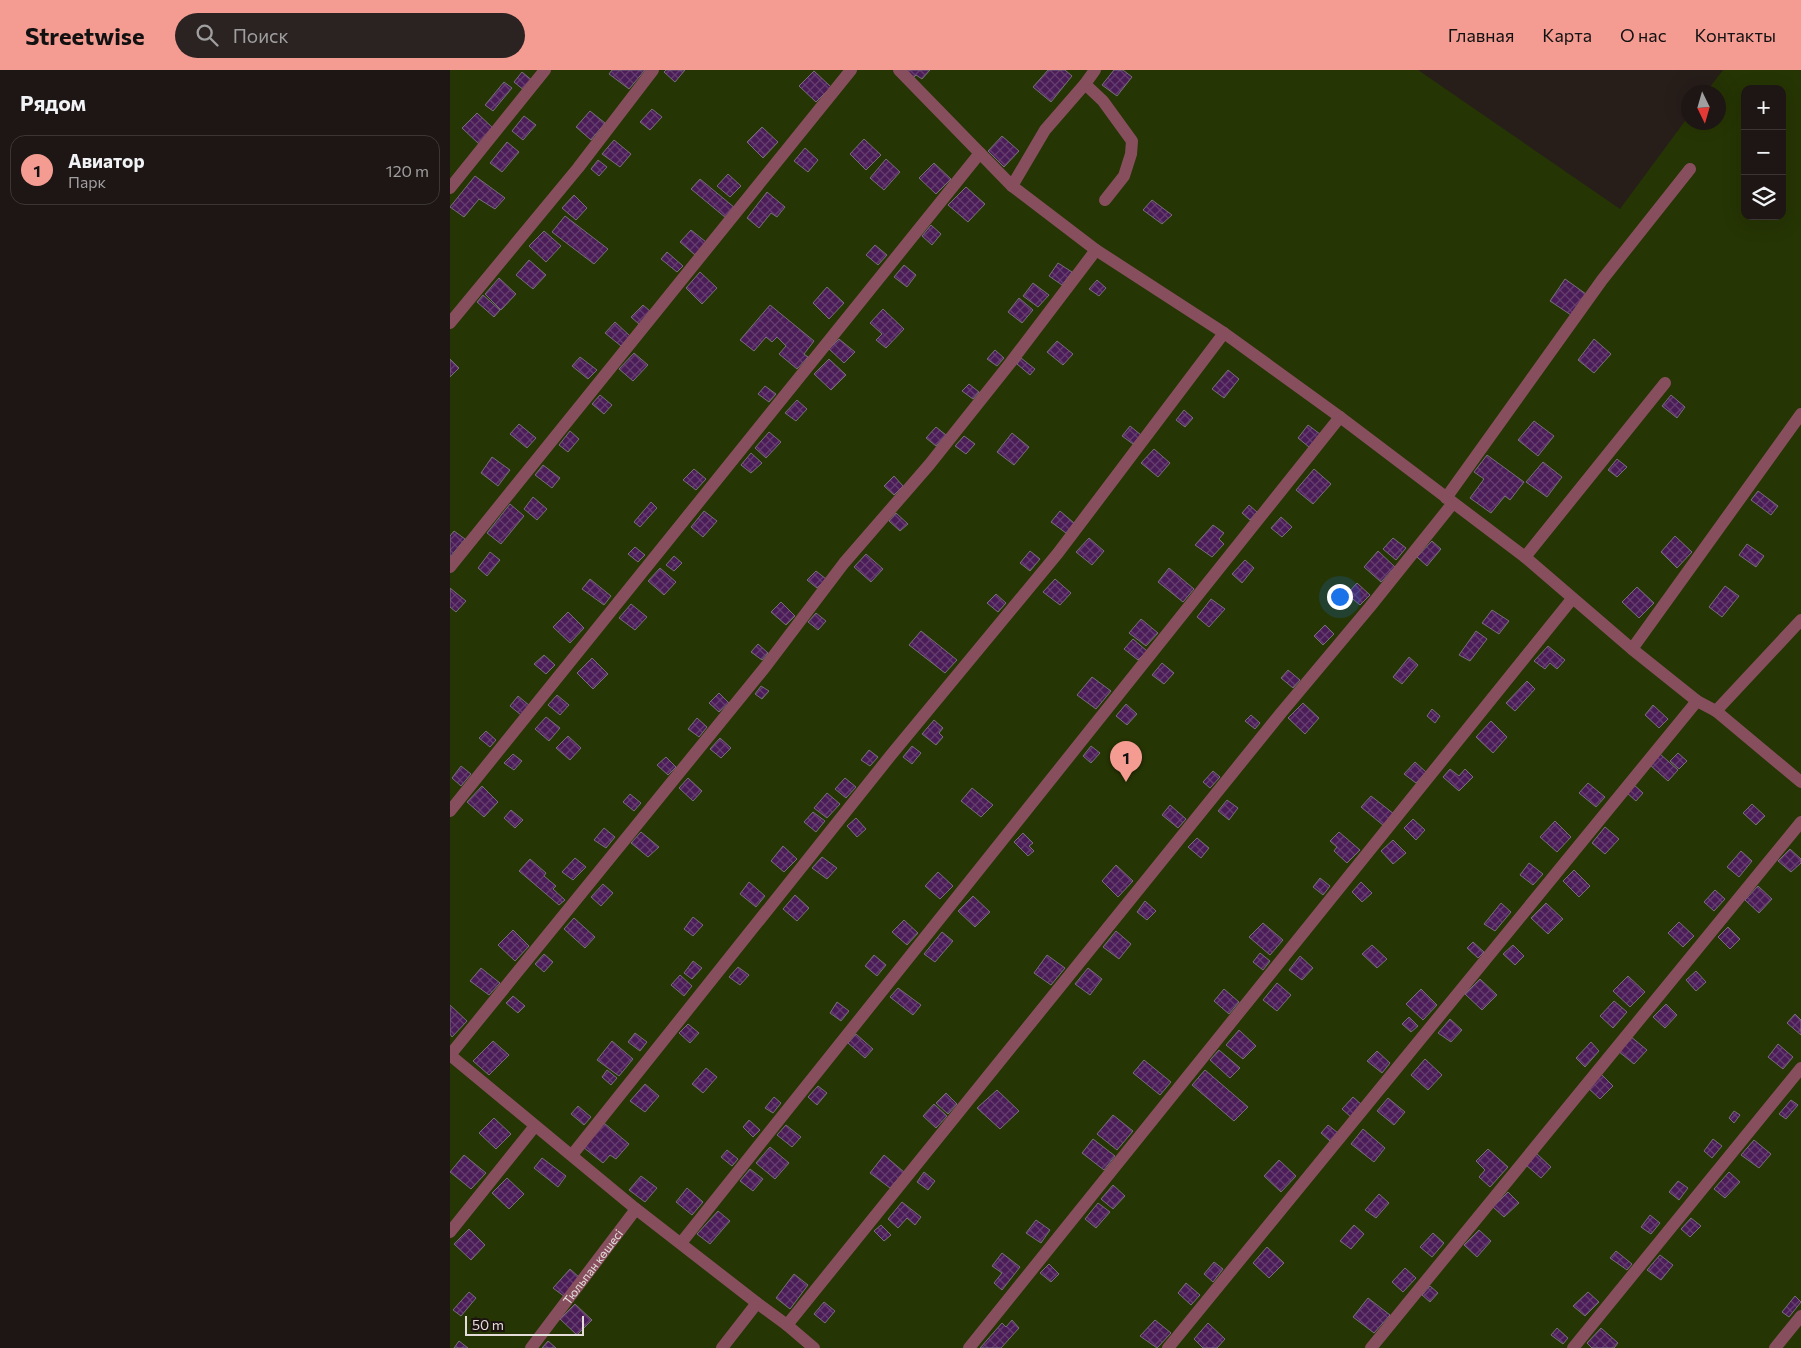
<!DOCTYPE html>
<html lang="ru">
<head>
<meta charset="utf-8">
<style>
  body { margin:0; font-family:Commissioner,sans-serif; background:#2a2322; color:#f1f3f6 }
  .controls { position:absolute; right:15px; top:15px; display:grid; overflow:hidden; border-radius:10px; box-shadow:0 5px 20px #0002 }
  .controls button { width:45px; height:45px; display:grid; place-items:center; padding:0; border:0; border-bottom:1px solid #3b3534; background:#1d1614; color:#f1f3f6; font:25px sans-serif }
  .compass { position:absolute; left:1231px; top:15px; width:45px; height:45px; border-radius:50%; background:#1d1614; box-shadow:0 5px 20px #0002; rotate:175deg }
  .scale { position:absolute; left:15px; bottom:12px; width:119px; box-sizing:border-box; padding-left:5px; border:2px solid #e4ddda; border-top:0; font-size:14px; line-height:18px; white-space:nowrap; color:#e4ddda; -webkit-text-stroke:4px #1d1411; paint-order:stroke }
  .you { position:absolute; left:889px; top:526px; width:18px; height:18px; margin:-12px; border:4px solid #fff; border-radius:50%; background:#1a73e8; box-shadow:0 0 0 8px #1a73e833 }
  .badge { display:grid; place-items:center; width:32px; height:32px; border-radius:50%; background:#f59c92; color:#111; font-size:16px; font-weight:700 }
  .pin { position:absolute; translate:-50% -41px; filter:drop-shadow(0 1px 2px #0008) }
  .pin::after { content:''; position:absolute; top:26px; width:18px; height:15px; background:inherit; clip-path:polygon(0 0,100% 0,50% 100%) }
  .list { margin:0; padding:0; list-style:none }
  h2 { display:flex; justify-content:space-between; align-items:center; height:65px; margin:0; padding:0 20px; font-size:21px }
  h2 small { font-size:16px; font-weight:400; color:#a09fa0 }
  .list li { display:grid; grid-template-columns:32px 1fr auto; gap:15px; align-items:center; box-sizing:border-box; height:70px; margin:0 10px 10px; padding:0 10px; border:1px solid #3b3534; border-radius:15px }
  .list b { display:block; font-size:19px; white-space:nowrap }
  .list p { margin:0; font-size:16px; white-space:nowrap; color:#a09fa0 }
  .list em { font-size:16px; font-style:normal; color:#a09fa0 }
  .icon { flex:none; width:28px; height:28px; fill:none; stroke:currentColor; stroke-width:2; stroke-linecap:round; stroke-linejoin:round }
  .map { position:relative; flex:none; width:1351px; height:1278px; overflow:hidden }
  header { display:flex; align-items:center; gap:30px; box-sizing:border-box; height:70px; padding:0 25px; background:#f59c92; color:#111 }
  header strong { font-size:24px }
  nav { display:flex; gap:28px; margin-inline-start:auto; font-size:18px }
  .search { width:350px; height:45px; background:#2a2322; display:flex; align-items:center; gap:12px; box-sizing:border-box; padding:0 18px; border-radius:28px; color:#a09fa0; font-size:19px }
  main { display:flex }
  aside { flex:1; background:#1d1614 }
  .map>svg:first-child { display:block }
  .green { fill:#263504; fill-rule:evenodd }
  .building { fill:url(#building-cross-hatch); stroke:#766f78 }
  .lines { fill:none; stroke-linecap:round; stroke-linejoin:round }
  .minor { stroke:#874f5e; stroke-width:12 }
  .labels { text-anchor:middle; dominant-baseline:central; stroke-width:4; stroke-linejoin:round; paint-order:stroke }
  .street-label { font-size:12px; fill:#e4ddda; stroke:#1d1411 }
</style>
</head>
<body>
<header>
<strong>Streetwise</strong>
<div class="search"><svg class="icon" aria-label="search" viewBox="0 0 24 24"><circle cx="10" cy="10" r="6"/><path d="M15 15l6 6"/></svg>Поиск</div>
<nav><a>Главная</a><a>Карта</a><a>О нас</a><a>Контакты</a></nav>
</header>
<main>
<aside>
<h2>Рядом<small></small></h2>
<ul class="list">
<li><span class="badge">1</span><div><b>Авиатор</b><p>Парк</p></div><em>120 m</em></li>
</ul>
</aside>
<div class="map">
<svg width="1351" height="1278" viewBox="0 0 1351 1278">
  <defs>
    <pattern id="building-cross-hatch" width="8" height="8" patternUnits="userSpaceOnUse" patternTransform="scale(1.25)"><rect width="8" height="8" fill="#4b1d58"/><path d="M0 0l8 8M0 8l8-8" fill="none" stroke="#653d6f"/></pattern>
  </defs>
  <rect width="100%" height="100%" fill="#271e1a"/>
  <path class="green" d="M0 0H968L1170 139 1238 47V52H1268V22H1256L1273 0H1351V1278H0ZM1295 19H1332V146H1295Z"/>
  <path class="building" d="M162 0H195L179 19 159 4Z
    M216 0H235L225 12 214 2Z
    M450 0H480L472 9 466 5 462 9Z
    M598 0H615L622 6 601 32 583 17Z
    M664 0H673L682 7 667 26 652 15Z
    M364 1 381 17 366 32 349 16Z
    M72 2 84 12 75 21 64 12Z
    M54 12 62 18 43 41 35 35Z
    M202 39 212 47 200 60 190 52Z
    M140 41 155 53 141 70 126 57Z
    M27 43 44 59 29 74 12 58Z
    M74 46 86 55 73 70 62 61Z
    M312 57 328 72 313 88 297 72Z
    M552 66 569 81 554 97 538 81Z
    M414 69 431 85 416 100 400 84Z
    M164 70 181 84 170 97 152 84Z
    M57 72 69 82 52 102 40 93Z
    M355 78 368 90 358 102 344 91Z
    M436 89 450 102 434 120 420 108Z
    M148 90 157 97 149 106 141 99Z
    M484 93 501 109 486 124 469 108Z
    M278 104 291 116 280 127 267 116Z
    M25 106 55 128 45 139 29 129 14 147 0 137Z
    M250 109 285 138 276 148 241 119Z
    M516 117 535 134 518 152 498 135Z
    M317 122 335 137 327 147 321 143 309 158 297 148Z
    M124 125 137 138 126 150 112 138Z
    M702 130 722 145 712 154 693 140Z
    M115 146 158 179 144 194 102 162Z
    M481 155 491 164 482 175 472 166Z
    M241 160 256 172 245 185 230 172Z
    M94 161 111 176 96 192 79 176Z
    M425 175 437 185 428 195 416 185Z
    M217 182 233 196 227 202 211 189Z
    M79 190 96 205 83 219 66 205Z
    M608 193 622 202 612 215 599 206Z
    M454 195 466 205 457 217 444 207Z
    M250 202 267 218 252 234 236 218Z
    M49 208 66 224 51 240 35 224Z
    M1115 209 1136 224 1121 245 1100 231Z
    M647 210 656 218 649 226 639 219Z
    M583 213 599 225 588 237 573 226Z
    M377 217 394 233 379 249 363 233Z
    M33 225 50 240 44 247 27 232Z
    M569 228 583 240 572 253 558 242Z
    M193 235 201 242 189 254 181 247Z
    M320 235 364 271 354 284 358 287 347 299 329 284 336 276 327 267 322 272 316 267 304 281 290 270Z
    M433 239 454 259 436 278 426 270 432 264 420 253Z
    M165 252 180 266 171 276 155 263Z
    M389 269 405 282 394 293 379 279Z
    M1144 269 1161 284 1144 303 1128 290Z
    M607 271 623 284 613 295 597 282Z
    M545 280 554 288 547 296 537 289Z
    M184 283 198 295 183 311 169 299Z
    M130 287 147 300 138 309 122 296Z
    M571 288 585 299 580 305 567 294Z
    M0 289 9 298 0 307Z
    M379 289 396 305 381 320 364 304Z
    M778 300 789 309 774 328 762 319Z
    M519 314 529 322 523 329 512 321Z
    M315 316 326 324 319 332 308 324Z
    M150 325 162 335 154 344 142 334Z
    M1221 325 1235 337 1227 348 1212 336Z
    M347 330 357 339 346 351 335 343Z
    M734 340 743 348 735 357 726 350Z
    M1084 351 1104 366 1088 386 1068 370Z
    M69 354 86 368 77 378 60 364Z
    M858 355 870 364 859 377 848 368Z
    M680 356 691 365 683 374 672 366Z
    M486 357 496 365 486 376 476 368Z
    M120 361 129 369 118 382 109 375Z
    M319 362 331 372 316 388 305 378Z
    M562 363 579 377 564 395 547 382Z
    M514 366 525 374 516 384 505 376Z
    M704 379 720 393 708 407 691 393Z
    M301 383 312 393 301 403 291 395Z
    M1037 385 1074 412 1060 430 1055 426 1041 443 1020 428 1034 409 1024 402Z
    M42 387 60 400 48 416 31 403Z
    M1167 389 1177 397 1167 407 1158 400Z
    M1093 392 1112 407 1097 427 1076 412Z
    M93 395 110 408 102 418 85 405Z
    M244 399 256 409 246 420 233 410Z
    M864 399 881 414 863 434 846 420Z
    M444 406 453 416 444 425 434 416Z
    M1308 421 1328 436 1321 445 1301 430Z
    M83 427 97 439 87 450 74 439Z
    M201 432 207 438 190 457 184 452Z
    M60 434 74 446 51 474 37 463Z
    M799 435 807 442 800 450 792 443Z
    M254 441 267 451 253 467 241 457Z
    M610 441 624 453 616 463 601 452Z
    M446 443 458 454 450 461 439 451Z
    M831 447 842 457 832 467 821 458Z
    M763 455 774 463 769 469 774 474 762 487 745 475Z
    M4 461 15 469 0 487V466Z
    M1225 466 1242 482 1227 498 1211 482Z
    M639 468 654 481 642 495 626 482Z
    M943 468 956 478 946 490 933 479Z
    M982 471 991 479 977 496 967 487Z
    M1297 474 1314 486 1306 497 1289 485Z
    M185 477 195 485 188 492 178 484Z
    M580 481 590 489 580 501 570 493Z
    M928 481 945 497 931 512 914 497Z
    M40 482 50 490 37 506 28 498Z
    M416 484 433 499 421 512 404 497Z
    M224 486 232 493 224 501 216 495Z
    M795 490 804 498 792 513 782 504Z
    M210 498 226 512 214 525 198 511Z
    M719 498 744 519 733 532 708 512Z
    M366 501 376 509 367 518 357 510Z
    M140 509 161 526 154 535 132 519Z
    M605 509 621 523 610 535 593 522Z
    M907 513 920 525 910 535 897 524Z
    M1275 516 1289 526 1272 547 1259 537Z
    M1187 517 1204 533 1189 548 1172 532Z
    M0 518 16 531 6 542 0 537Z
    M546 524 556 533 548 542 537 533Z
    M761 529 775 539 759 557 747 547Z
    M331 532 345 546 336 555 321 542Z
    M181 534 197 547 185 560 169 548Z
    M1042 540 1059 551 1049 564 1032 553Z
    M118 542 134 558 120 573 103 557Z
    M366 543 376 551 368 560 358 552Z
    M691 549 708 563 696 576 679 563Z
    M875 555 884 564 873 575 864 566Z
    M471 561 507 590 495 603 459 575Z
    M1026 561 1037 569 1020 591 1009 585Z
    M683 569 697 581 688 590 674 579Z
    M308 574 318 583 312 590 301 582Z
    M1098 576 1115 590 1107 599 1100 593 1095 599 1084 591Z
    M94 585 105 595 96 604 84 594Z
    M959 587 968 595 952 614 943 607Z
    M142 588 158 604 143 619 127 603Z
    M712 593 724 603 714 614 702 605Z
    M838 600 850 610 843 618 831 608Z
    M642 607 661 621 646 639 627 625Z
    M1077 611 1085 619 1065 641 1056 633Z
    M311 616 319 621 312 629 305 624Z
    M269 623 279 633 269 642 259 633Z
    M107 625 119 635 110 645 98 635Z
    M68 626 80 636 71 645 60 636Z
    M853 633 869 648 855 664 838 648Z
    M676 634 687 644 677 655 666 646Z
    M1203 635 1218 649 1209 658 1195 645Z
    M982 639 990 646 985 653 977 646Z
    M801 645 810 653 805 659 795 651Z
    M96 647 110 658 99 671 85 659Z
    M247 648 257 657 249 667 238 659Z
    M484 650 493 658 489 663 493 667 486 675 472 664Z
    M1041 651 1057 667 1043 683 1026 667Z
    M36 661 46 670 40 677 29 668Z
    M118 666 131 678 120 690 106 678Z
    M270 668 281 678 271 688 260 679Z
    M462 676 471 683 462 694 453 687Z
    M641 676 650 683 641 693 633 686Z
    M419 680 428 687 420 696 411 690Z
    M1228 683 1237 691 1229 699 1220 691Z
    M63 684 72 691 64 700 54 693Z
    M1210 684 1228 700 1218 711 1200 695Z
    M216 687 226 697 218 705 207 695Z
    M965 692 976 702 966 713 954 704Z
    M11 696 21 704 11 716 2 708Z
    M1000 699 1009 706 1015 699 1023 707 1009 721 993 707Z
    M763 701 770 707 760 718 753 712Z
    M238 708 252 721 243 731 229 718Z
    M395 708 406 717 396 728 385 719Z
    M1138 713 1155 727 1146 737 1129 723Z
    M1183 714 1193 723 1186 731 1177 723Z
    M32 716 48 732 34 747 17 732Z
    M522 718 543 735 531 747 511 731Z
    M377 723 390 734 377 748 364 738Z
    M180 724 191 733 184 741 173 732Z
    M921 726 944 744 934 756 911 737Z
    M777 730 788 738 779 750 768 741Z
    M1302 734 1315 746 1306 755 1293 743Z
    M720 735 736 749 728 758 712 745Z
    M61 740 73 750 65 758 54 748Z
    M363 742 375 751 366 762 354 752Z
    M406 748 416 759 407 767 397 756Z
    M963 749 975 760 966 770 954 758Z
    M1105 751 1121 767 1107 782 1090 767Z
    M1155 757 1169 769 1155 784 1142 773Z
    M154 758 165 767 156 778 144 770Z
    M191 762 209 777 198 787 181 773Z
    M889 762 910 780 897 793 884 781 887 777 880 771Z
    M573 763 583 773 579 776 584 781 578 786 564 772Z
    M747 768 759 778 751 788 738 777Z
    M943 770 956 783 943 794 931 781Z
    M333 776 347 789 334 802 321 791Z
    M1340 779 1351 789V793L1341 802 1328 791Z
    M1291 781 1302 791 1289 807 1277 797Z
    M372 787 387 798 377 809 362 798Z
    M125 788 136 797 123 810 112 802Z
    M80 789 96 803 94 806 106 816 103 819 115 830 109 835 69 801Z
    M1079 793 1093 804 1083 815 1070 805Z
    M666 795 683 811 668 827 652 811Z
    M1124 800 1140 816 1129 827 1113 811Z
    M488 802 503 816 490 829 475 816Z
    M870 808 880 816 873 825 863 817Z
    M299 812 315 826 306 837 290 824Z
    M911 812 922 823 912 832 902 822Z
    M153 814 163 823 151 836 141 827Z
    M1308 816 1322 829 1309 843 1295 830Z
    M1265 820 1275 829 1264 841 1254 832Z
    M345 825 359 838 347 851 333 839Z
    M523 826 540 842 525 857 508 841Z
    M695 831 706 841 697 850 687 842Z
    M1051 833 1061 842 1045 861 1034 854Z
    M1096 833 1113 849 1098 864 1081 848Z
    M243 847 253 855 243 866 234 859Z
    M124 848 145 867 135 878 114 859Z
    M454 850 468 863 457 875 442 862Z
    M1229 852 1244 866 1233 877 1218 863Z
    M813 853 833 870 820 885 799 867Z
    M1278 857 1290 869 1280 879 1268 867Z
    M63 860 79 876 65 891 48 875Z
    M666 861 681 874 669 889 653 877Z
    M492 862 503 871 485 892 474 884Z
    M1023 872 1034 882 1028 888 1017 878Z
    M922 875 937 889 927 898 912 884Z
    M1063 875 1074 886 1065 895 1053 884Z
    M810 883 820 891 813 900 803 892Z
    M94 884 103 892 94 902 85 894Z
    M424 885 436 895 427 906 415 896Z
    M597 885 615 898 601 915 584 903Z
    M850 886 863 898 852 910 839 900Z
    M243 891 252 898 242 909 234 903Z
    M288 897 299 905 290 915 279 907Z
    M31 898 50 913 39 925 20 911Z
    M638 898 652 909 640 925 625 914Z
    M1246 901 1256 912 1246 921 1236 910Z
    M230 905 242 916 234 926 221 915Z
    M1178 906 1195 922 1180 937 1163 921Z
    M1030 909 1047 925 1032 940 1015 924Z
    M827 913 841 925 827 941 813 930Z
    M448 918 471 935 463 945 440 927Z
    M774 919 789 932 779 944 764 931Z
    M971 919 987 935 973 950 956 934Z
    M63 926 75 936 68 943 56 933Z
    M1164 931 1177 942 1163 958 1150 946Z
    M387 932 399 941 391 951 380 943Z
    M1216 934 1227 945 1215 958 1203 947Z
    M0 935 17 951 2 967 0 964Z
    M1345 944 1351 950V965L1337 953Z
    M959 947 968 956 961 962 952 954Z
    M1000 949 1012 960 1001 972 988 963Z
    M238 954 249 963 240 973 229 963Z
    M789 960 806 976 793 989 776 975Z
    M185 963 197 972 190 981 178 972Z
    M406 964 423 979 415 988 398 973Z
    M1180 966 1197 980 1184 994 1168 981Z
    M43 971 59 985 39 1005 23 991Z
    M162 971 183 989 169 1006 147 990Z
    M1141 972 1149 981 1135 997 1126 988Z
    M1328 974 1343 987 1333 999 1318 987Z
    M769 980 790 998 780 1008 760 990Z
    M927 981 940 993 932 1003 917 991Z
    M975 989 992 1005 978 1020 961 1005Z
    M694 990 721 1012 710 1025 683 1003Z
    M256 998 267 1007 253 1023 242 1014Z
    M157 1000 167 1008 161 1015 152 1007Z
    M755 1000 798 1037 784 1051 742 1015Z
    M1151 1004 1163 1016 1150 1029 1138 1018Z
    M195 1014 209 1026 195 1042 180 1031Z
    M368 1016 377 1023 367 1035 358 1027Z
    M547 1020 569 1041 550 1059 527 1038Z
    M496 1023 507 1034 498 1044 486 1033Z
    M324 1027 331 1033 323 1043 315 1038Z
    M903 1027 912 1035 901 1047 892 1039Z
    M938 1028 955 1042 944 1055 927 1041Z
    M1341 1030 1348 1035 1336 1049 1329 1044Z
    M484 1034 497 1046 486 1058 473 1046Z
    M128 1036 141 1047 134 1055 121 1044Z
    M1284 1041 1290 1045 1284 1053 1279 1048Z
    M663 1045 683 1061 667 1080 647 1064Z
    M44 1048 61 1064 46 1079 29 1063Z
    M299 1050 310 1060 303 1067 293 1057Z
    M154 1053 179 1074 166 1089 160 1085 153 1093 133 1077Z
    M336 1055 351 1067 342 1077 327 1065Z
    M878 1055 888 1063 880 1071 871 1063Z
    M913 1059 935 1078 924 1092 901 1074Z
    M643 1069 665 1086 654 1100 632 1083Z
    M1263 1069 1272 1076 1262 1088 1254 1081Z
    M1304 1070 1321 1084 1309 1098 1291 1085Z
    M320 1077 339 1093 325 1109 306 1093Z
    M1038 1079 1058 1097 1040 1117 1029 1107 1035 1100 1026 1091Z
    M277 1080 288 1089 282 1096 271 1087Z
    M1086 1083 1101 1097 1091 1108 1076 1095Z
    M14 1085 36 1103 21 1119 0 1102Z
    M434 1085 454 1102 440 1118 420 1103Z
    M92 1088 116 1106 108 1117 84 1098Z
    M829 1090 846 1106 831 1122 814 1106Z
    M300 1099 313 1109 303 1121 290 1111Z
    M474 1102 485 1111 478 1120 467 1112Z
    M1279 1102 1290 1112 1275 1128 1264 1119Z
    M191 1106 207 1118 195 1132 179 1120Z
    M57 1108 74 1124 59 1139 42 1123Z
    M1228 1111 1238 1118 1229 1130 1219 1122Z
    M663 1115 675 1126 663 1139 651 1129Z
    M237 1118 253 1132 242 1145 226 1132Z
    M1058 1122 1069 1133 1054 1147 1043 1137Z
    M929 1124 939 1133 926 1148 915 1140Z
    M452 1132 471 1147 465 1155 457 1148 448 1158 438 1149Z
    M648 1133 660 1142 646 1158 635 1149Z
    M268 1141 280 1151 260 1174 247 1164Z
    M1200 1145 1210 1153 1201 1164 1191 1157Z
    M1241 1148 1251 1156 1240 1167 1231 1159Z
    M586 1150 600 1160 591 1173 576 1163Z
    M431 1155 441 1165 434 1171 424 1161Z
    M904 1155 914 1164 901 1179 890 1171Z
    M19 1159 35 1175 21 1190 4 1174Z
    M1029 1160 1041 1171 1027 1187 1014 1175Z
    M983 1163 994 1173 982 1187 970 1177Z
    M817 1177 834 1193 819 1208 803 1193Z
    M1166 1181 1182 1194 1177 1200 1160 1188Z
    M552 1183 570 1197 552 1220 544 1213 552 1203 542 1196Z
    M1210 1185 1223 1195 1211 1210 1197 1200Z
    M764 1192 773 1199 763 1212 754 1204Z
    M599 1194 609 1204 601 1212 590 1203Z
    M955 1198 966 1208 953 1222 942 1212Z
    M120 1199 130 1208 115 1227 103 1218Z
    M344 1204 358 1215 340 1239 326 1228Z
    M736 1213 750 1225 741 1235 728 1223Z
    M980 1216 988 1223 980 1232 972 1225Z
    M19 1222 26 1228 11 1246 3 1240Z
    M1138 1222 1149 1232 1135 1246 1123 1236Z
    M1345 1226 1351 1232 1339 1247 1332 1242Z
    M918 1228 940 1245 924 1263 903 1247Z
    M374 1232 385 1241 375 1253 364 1244Z
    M125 1234 142 1250 127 1265 110 1249Z
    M562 1250 569 1258 551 1278H530L552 1253 556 1257Z
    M705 1250 721 1263 707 1278 690 1266Z
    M758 1253 775 1269 767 1278H753L744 1269Z
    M1107 1258 1118 1268 1113 1274 1101 1265Z
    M1151 1258 1168 1273 1164 1278H1142L1137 1273Z
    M9 1271 18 1278H4Z
    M98 1271 106 1278H92Z"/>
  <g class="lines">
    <g class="minor">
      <path d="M449 0 562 116 646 180 774 263 890 347 1075 487 1182 579 1247 631 1266 641 1351 712"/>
      <path d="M635 14 653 31 682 71 681 84 674 106 655 130"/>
      <path d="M562 116 595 60 635 14 645 0"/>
      <path d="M0 118 95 0"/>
      <path d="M0 253 128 98 203 0"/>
      <path d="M996 428 1152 210 1240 99"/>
      <path d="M1075 487 1215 313"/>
      <path d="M0 497 401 0"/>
      <path d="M1182 579 1351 344"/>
      <path d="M1266 641 1351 550"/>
      <path d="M0 741 530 83"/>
      <path d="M0 985 316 596 394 493 479 395 561 292 646 180"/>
      <path d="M0 985 186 1139 307 1233 337 1255 364 1278"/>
      <path d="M122 1085 441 685 608 483 774 263"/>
      <path d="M0 1162 85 1056"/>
      <path d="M231 1173 890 347"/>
      <path d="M337 1255 831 643 919 538 1003 433"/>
      <path id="s1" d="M81 1278 186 1139"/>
      <path d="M272 1278 307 1233"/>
      <path d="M519 1278 1122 529"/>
      <path d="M718 1278 1247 631"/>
      <path d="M921 1278 1351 752"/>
      <path d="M1123 1278 1351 998"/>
      <path d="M1325 1278 1351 1246"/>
    </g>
  </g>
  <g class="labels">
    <g class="street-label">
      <text stroke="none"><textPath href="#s1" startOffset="102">Тюльпан көшесі</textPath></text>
    </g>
  </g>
</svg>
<div class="controls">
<button>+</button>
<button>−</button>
<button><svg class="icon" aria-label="layers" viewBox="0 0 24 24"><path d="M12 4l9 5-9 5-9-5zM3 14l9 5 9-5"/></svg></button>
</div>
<svg class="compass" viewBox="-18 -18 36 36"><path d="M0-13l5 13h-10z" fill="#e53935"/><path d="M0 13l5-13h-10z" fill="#a09fa0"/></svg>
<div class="scale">50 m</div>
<div class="you"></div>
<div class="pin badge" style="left:676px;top:712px">1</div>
</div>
</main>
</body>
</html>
